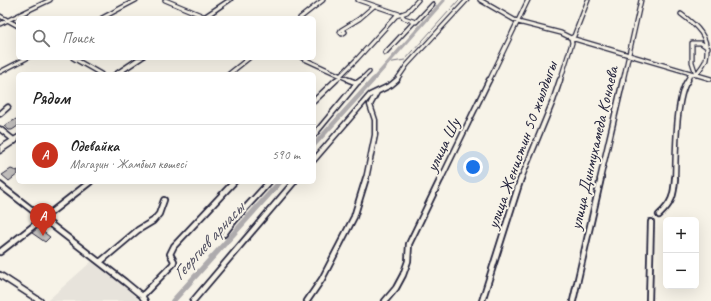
<!DOCTYPE html>
<html lang="ru">
<head>
<meta charset="utf-8">
<style>
  body { margin:0; font-family:Caveat,sans-serif; background:#f2f2f2; color:#222 }
  .controls { position:absolute; right:12px; bottom:12px; display:grid; overflow:hidden; border-radius:6px; box-shadow:0 4px 16px #0002 }
  .controls button { width:36px; height:36px; display:grid; place-items:center; padding:0; border:0; border-bottom:1px solid #e0e0e0; background:#fff; color:#222; font:20px sans-serif }
  .you { position:absolute; left:473px; top:167px; width:14px; height:14px; margin:-10px; border:3px solid #fff; border-radius:50%; background:#1a73e8; box-shadow:0 0 0 6px #1a73e833 }
  .badge { display:grid; place-items:center; width:26px; height:26px; border-radius:50%; background:#c8321e; color:#fff; font-size:13px; font-weight:700 }
  .pin { position:absolute; translate:-50% -33px; filter:drop-shadow(0 1px 2px #0008) }
  .pin::after { content:''; position:absolute; top:21px; width:14px; height:12px; background:inherit; clip-path:polygon(0 0,100% 0,50% 100%) }
  .list { margin:0; padding:0; list-style:none }
  h2 { display:flex; justify-content:space-between; align-items:center; height:52px; margin:0; padding:0 16px; font-size:17px }
  h2 small { font-size:13px; font-weight:400; color:#767676 }
  .list li { display:grid; grid-template-columns:26px 1fr auto; gap:12px; align-items:center; box-sizing:border-box; height:60px; padding:0 16px; border-top:1px solid #e0e0e0 }
  .list b { display:block; font-size:15px; white-space:nowrap }
  .list p { margin:0; font-size:13px; white-space:nowrap; color:#767676 }
  .list em { font-size:13px; font-style:normal; color:#767676 }
  .icon { flex:none; width:22px; height:22px; fill:none; stroke:currentColor; stroke-width:2; stroke-linecap:round; stroke-linejoin:round }
  .map { position:relative; flex:none; width:711px; height:301px; overflow:hidden }
  .search { position:absolute; background:#fff; box-shadow:0 4px 16px #0002; left:16px; top:16px; width:300px; height:44px; display:flex; align-items:center; gap:10px; box-sizing:border-box; padding:0 14px; border-radius:6px; color:#767676; font-size:15px }
  .panel { position:absolute; background:#fff; box-shadow:0 4px 16px #0002; left:16px; top:72px; width:300px; height:112px; border-radius:6px }
  .map>svg:first-child { display:block }
  .built { fill:#e7e3db }
  .lines { fill:none; stroke-linecap:round; stroke-linejoin:round }
  .stream { stroke:#76747f; stroke-width:1 }
  .canal-far2 { stroke:#aeabad; stroke-width:3.5 }
  .canal-far1 { stroke:#aeabad; stroke-width:4.5 }
  .canal { stroke:#aeabad; stroke-width:5.5 }
  .building { fill:#c2bfbd; stroke:#22223b }
  .street-far2-casing { stroke:#22223b; stroke-width:5.5 }
  .street-far1-casing { stroke:#22223b; stroke-width:7 }
  .street-casing { stroke:#22223b; stroke-width:8 }
  .highway-casing { stroke:#22223b; stroke-width:3 }
  .street-far2 { stroke:#f7f3e8; stroke-width:3 }
  .street-far1 { stroke:#f7f3e8; stroke-width:4 }
  .street { stroke:#f7f3e8; stroke-width:4.5 }
  .highway { fill:#f7f3e8; fill-rule:evenodd }
  .labels { text-anchor:middle; dominant-baseline:central; stroke-width:4; stroke-linejoin:round; paint-order:stroke }
  .street-label { font-size:17px; fill:#22223b; stroke:#f7f3e8 }
  .water-label { font-size:18px; font-style:italic; fill:#535263; stroke:#f7f3e8 }
</style>
</head>
<body>
<div class="map">
<svg width="711" height="301" viewBox="0 0 711 301">
  <rect width="100%" height="100%" fill="#f7f3e8"/>
  <filter id="ink" filterUnits="userSpaceOnUse"><feTurbulence type="fractalNoise" baseFrequency=".025" numOctaves="2"/><feDisplacementMap in="SourceGraphic" scale="8" xChannelSelector="R" yChannelSelector="G"/><feConvolveMatrix kernelMatrix="1 2 1 2 8 2 1 2 1" color-interpolation-filters="sRGB"/></filter>
  <g filter="url(#ink)">
    <path class="built" d="M96 260 140 301H47L91 262Z"/>
    <g class="lines">
      <path class="stream" d="M387 63 405 60 459 0"/>
      <path class="canal-far2" d="M372 81 444 0"/>
      <path class="canal-far1" d="M314 145 373 80"/>
      <path class="canal" d="M173 301 280 182"/>
    </g>
    <path class="building" d="M18 118V126L12 130H9L4 126Z
      M11 169 16 171 18 170V174L9 181 2 175Z
      M38 228 50 237 45 242 32 233Z"/>
    <g class="lines">
      <g class="street-far2-casing">
        <path id="street-far2" d="M165 0 208 18
          M358 0 399 14
          M480 0 518 22 561 33 571 38 711 79
          M401 14 404 18 416 22 433 4
          M681 14C696 25 711 38 706 59 704 65 699 70 696 75
          M0 16 18 26
          M102 18 136 0
          M300 18 323 0
          M0 24 50 0
          M343 30 345 32 342 34 340 32 341 30 359 19 374 6
          M571 38 574 36 588 0
          M385 53 414 22
          M73 58 101 74
          M302 58 352 81
          M0 72 27 58
          M229 74 249 58
          M696 74 692 62V43H701L708 48
          M335 81 357 59 396 16 407 12 418 0
          M360 81 369 72
          M396 81 407 65 467 0
          M489 81 528 0
          M560 81 572 43 571 38
          M623 81 641 0
          M687 81 691 73"/>
      </g>
      <g class="street-far1-casing">
        <path id="street-far1" d="M349 80 357 83 361 80
          M314 101 336 80
          M0 114 8 107
          M0 129 15 141
          M314 135 357 83
          M314 160 370 95 391 85 397 80
          M366 179 375 135V120L370 105 377 92
          M441 179 489 80
          M521 179 553 101 560 80
          M600 179 623 80
          M675 179C676 156 675 97 688 80"/>
      </g>
      <g class="street-casing">
        <path id="street" d="M0 185 125 282 142 296 145 301
          M659 215C672 203 674 196 675 178
          M224 234C237 215 254 200 269 182
          M0 252 90 182
          M100 262 138 230 153 221 159 214 164 200
          M0 275 40 301
          M142 296 173 264 174 261 170 254 174 246 234 182
          M193 301 294 182
          M307 301 322 279 354 217 366 178
          M385 301 396 288 403 275 408 261 409 244 441 178
          M482 301 521 178
          M573 301 601 178
          M649 301 651 222"/>
      </g>
      <g class="highway-casing">
        <path id="highway" d="M227 0H232L206 18H200Z
          M137 58H144L120 74H113Z
          M18 135V141L0 153V146Z"/>
      </g>
      <use href="#street-far2" class="street-far2"/>
      <use href="#street-far1" class="street-far1"/>
      <use href="#street" class="street"/>
      <use href="#highway" class="highway"/>
    </g>
  </g>
  <g class="labels">
    <g class="street-label">
      <text transform="translate(443 145) rotate(-64)">улица Шу</text>
      <text transform="translate(522 145) rotate(-70)">улица Женистин 50 жылдыгы</text>
      <text transform="translate(594 148) rotate(-77)">улица Динмухамеда Конаева</text>
    </g>
    <g class="water-label">
      <text transform="translate(208 241) rotate(-48)">Георгиев арнасы</text>
    </g>
  </g>
</svg>
<div class="controls">
<button>+</button>
<button>−</button>
</div>
<div class="you"></div>
<div class="pin badge" style="left:43px;top:236px">A</div>
<div class="search"><svg class="icon" aria-label="search" viewBox="0 0 24 24"><circle cx="10" cy="10" r="6"/><path d="M15 15l6 6"/></svg>Поиск</div>
<section class="panel">
<h2>Рядом<small></small></h2>
<ul class="list">
<li><span class="badge">A</span><div><b>Одевайка</b><p>Магазин · Жамбыл көшесі</p></div><em>590 m</em></li>
</ul>
</section>
</div>
</body>
</html>
